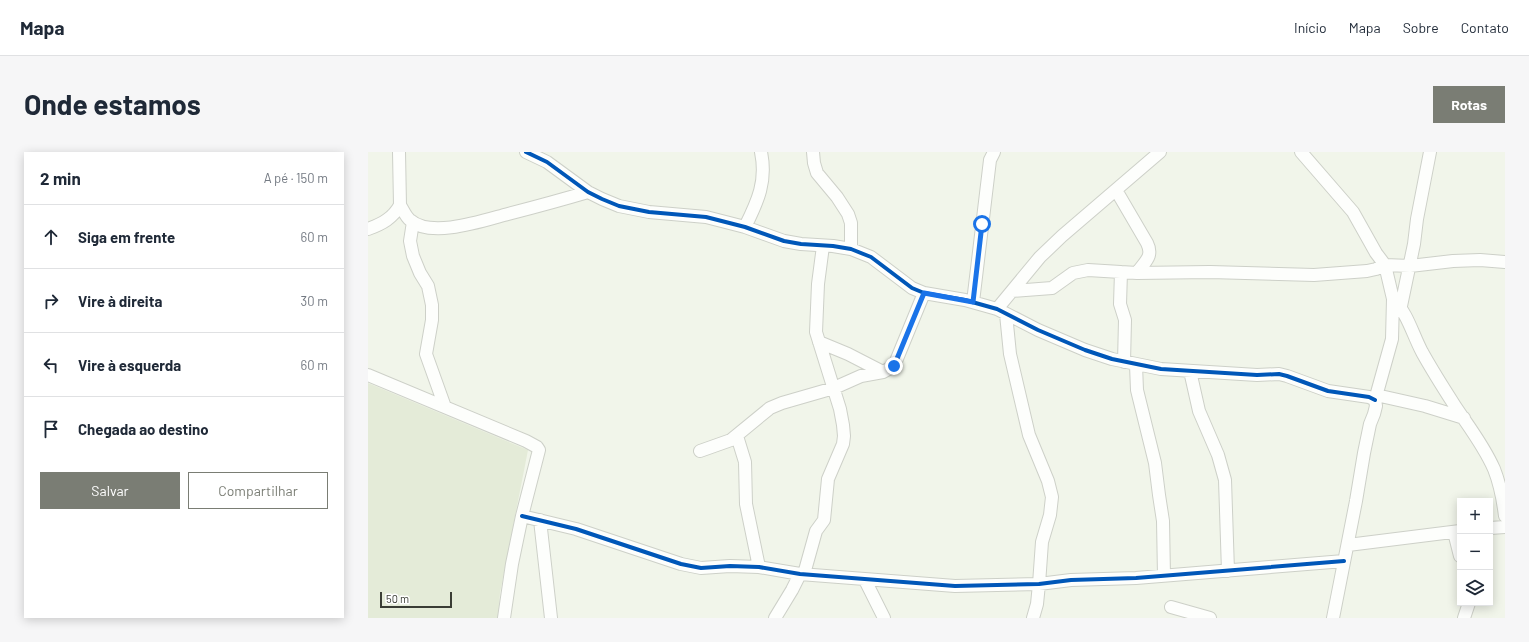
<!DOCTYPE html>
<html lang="pt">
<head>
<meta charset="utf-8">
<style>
  body { margin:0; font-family:Barlow,sans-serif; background:#f6f6f7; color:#1f2937 }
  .controls { position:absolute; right:12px; bottom:12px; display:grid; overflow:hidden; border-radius:0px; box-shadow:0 2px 10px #0003 }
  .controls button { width:36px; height:36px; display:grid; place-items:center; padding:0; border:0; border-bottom:1px solid #e0e1e3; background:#fff; color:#1f2937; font:20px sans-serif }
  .scale { position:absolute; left:12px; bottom:10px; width:72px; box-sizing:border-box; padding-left:4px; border:2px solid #3a3d35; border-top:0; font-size:11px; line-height:14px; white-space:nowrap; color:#3a3d35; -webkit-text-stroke:3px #fff; paint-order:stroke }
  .stop { position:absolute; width:12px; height:12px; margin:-9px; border:3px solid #1a73e8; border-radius:50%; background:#fff }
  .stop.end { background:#1a73e8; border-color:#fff; box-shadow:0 1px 4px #0008 }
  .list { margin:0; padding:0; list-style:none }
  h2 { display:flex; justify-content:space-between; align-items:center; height:52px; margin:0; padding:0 16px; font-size:17px }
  h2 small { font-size:13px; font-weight:400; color:#747a83 }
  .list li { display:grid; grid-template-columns:26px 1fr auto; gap:12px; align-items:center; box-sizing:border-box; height:64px; padding:0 16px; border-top:1px solid #e0e1e3 }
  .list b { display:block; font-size:15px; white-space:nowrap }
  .list em { font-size:13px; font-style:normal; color:#747a83 }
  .actions { display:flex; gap:8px; padding:12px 16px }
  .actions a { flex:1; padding:9px 0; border:1px solid #7a7d74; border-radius:0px; text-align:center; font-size:14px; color:#7a7d74 }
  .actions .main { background:#7a7d74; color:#fff }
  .icon { flex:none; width:22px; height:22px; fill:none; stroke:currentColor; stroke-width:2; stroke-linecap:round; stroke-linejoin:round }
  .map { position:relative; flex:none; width:1137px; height:466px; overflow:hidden; border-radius:0px }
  header { display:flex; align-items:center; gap:24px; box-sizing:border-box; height:56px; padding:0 20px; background:#fff; border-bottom:1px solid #e0e1e3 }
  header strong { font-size:19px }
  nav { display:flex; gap:22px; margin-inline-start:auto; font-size:14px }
  .intro { display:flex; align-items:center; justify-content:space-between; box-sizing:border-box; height:96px; padding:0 24px }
  h1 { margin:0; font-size:28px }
  .button { padding:10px 18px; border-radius:0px; background:#7a7d74; color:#fff; font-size:14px; font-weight:700 }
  main { display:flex; gap:24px; padding:0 24px }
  aside { flex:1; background:#fff; border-radius:0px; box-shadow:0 2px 10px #0003 }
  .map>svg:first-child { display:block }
  .built { fill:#e4ebd8 }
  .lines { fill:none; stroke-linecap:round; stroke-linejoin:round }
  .minor-casing { stroke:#cdd0c8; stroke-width:14 }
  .minor { stroke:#fdfefc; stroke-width:12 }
  .cycleway-casing { stroke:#fff; stroke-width:6 }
  .cycleway { stroke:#0057b8; stroke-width:4 }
  .route { stroke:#1a73e8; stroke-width:5 }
</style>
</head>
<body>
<header>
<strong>Mapa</strong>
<nav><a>Início</a><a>Mapa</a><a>Sobre</a><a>Contato</a></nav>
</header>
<div class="intro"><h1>Onde estamos</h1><a class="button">Rotas</a></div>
<main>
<aside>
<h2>2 min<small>A pé · 150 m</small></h2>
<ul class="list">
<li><svg class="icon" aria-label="ahead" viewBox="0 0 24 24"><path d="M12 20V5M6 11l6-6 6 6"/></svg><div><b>Siga em frente</b></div><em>60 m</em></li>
<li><svg class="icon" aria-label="right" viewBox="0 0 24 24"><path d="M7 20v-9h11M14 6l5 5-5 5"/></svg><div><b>Vire à direita</b></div><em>30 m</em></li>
<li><svg class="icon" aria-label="left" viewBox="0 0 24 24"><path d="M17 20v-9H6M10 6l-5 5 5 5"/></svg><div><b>Vire à esquerda</b></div><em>60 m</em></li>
<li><svg class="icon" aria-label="arrive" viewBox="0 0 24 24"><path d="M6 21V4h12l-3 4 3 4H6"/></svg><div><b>Chegada ao destino</b></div></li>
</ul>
<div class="actions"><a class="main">Salvar</a><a>Compartilhar</a></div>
</aside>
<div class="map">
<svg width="1137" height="466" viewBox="0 0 1137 466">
  <rect width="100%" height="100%" fill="#f1f5ea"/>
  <path class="built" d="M0 231 160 298 132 441 130 466H0Z"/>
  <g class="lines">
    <g class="minor-casing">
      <path id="minor" d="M158 0 179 10 220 40 234 47 251 54 281 60 338 65 377 75 416 89 433 92 465 94 483 97 503 105 544 136 556 141 597 148 629 157 670 178 717 198 744 207 793 217 889 223 911 222 919 224 960 239 1001 245 1007 248
        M445 0 446 11 449 21 469 45 480 62 483 71V97
        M933 0 985 60 1008 101 1017 113 1025 147 1024 187 1007 248 1008 254 1006 262 1002 272 996 301 988 349 965 466
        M748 38 779 91C786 105 776 110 769 121
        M32 53C35 58 38 65 42 68 63 87 117 68 140 62 167 55 193 48 220 40
        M45 70 42 89 45 104 52 121 60 134 64 153V168L58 202 77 255
        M377 75C390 49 399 29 393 0
        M0 77C14 72 25 66 32 53L31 0
        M753 120 752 152 757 168 756 210
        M644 139 684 136 705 121 720 118 769 121 842 120 946 123 999 119 1008 117 1017 113 1042 114 1085 109 1112 108 1137 110
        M1025 147C1040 162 1044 181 1054 200 1064 218 1076 237 1087 254 1101 275 1116 294 1126 317 1132 332 1135 348 1137 364
        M605 150 622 8 626 0
        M1033 154 1046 92 1049 67 1062 0
        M629 157 672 105 694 84 792 0
        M638 162 642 202 661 283 680 329 684 345 682 363 674 390 671 432 669 452 665 466
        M451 190 480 202 515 220
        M768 213 769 238 787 311 791 343 795 369 796 424
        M822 219 831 259 850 303 857 328 860 419
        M0 223 158 289 169 295 171 298 154 364 144 412 136 466
        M1008 243 1057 254 1096 266
        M369 284 377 310 378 352 391 415
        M332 299 363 288 402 256 414 251 466 236 493 224 515 220 526 214 556 141
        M154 364 208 377 313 412 333 416 362 414 391 415 432 422 587 434 671 432 703 428 768 426 976 409
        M172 368 183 466
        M1122 376 1137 375
        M1086 380 1092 404
        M980 393 1092 379
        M436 422 448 379 456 368 460 327 475 292 476 284 475 273 472 257 448 180 450 132 455 94
        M497 428 516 466
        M803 455 842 466
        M407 466 424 438 432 422
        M1096 466 1101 451"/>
    </g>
    <use href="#minor" class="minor"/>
    <g class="cycleway-casing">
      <path id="cycleway" d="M158 0 179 10 220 40 234 47 251 54 281 60 338 65 377 75 416 89 433 92 465 94 483 97 503 105 544 136 556 141 597 148 629 157 670 178 717 198 744 207 793 217 889 223 911 222 919 224 960 239 1001 245 1007 248
        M154 364 208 377 313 412 333 416 362 414 391 415 432 422 587 434 671 432 703 428 768 426 976 409"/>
    </g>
    <use href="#cycleway" class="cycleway"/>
  </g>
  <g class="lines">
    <path class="route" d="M526 214 556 141 605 150 614 72"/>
  </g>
</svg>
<div class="controls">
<button>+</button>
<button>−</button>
<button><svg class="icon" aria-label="layers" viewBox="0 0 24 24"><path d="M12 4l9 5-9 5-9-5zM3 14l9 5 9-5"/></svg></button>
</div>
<div class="scale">50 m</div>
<div class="stop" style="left:614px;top:72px"></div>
<div class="stop end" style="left:526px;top:214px"></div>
</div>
</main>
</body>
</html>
